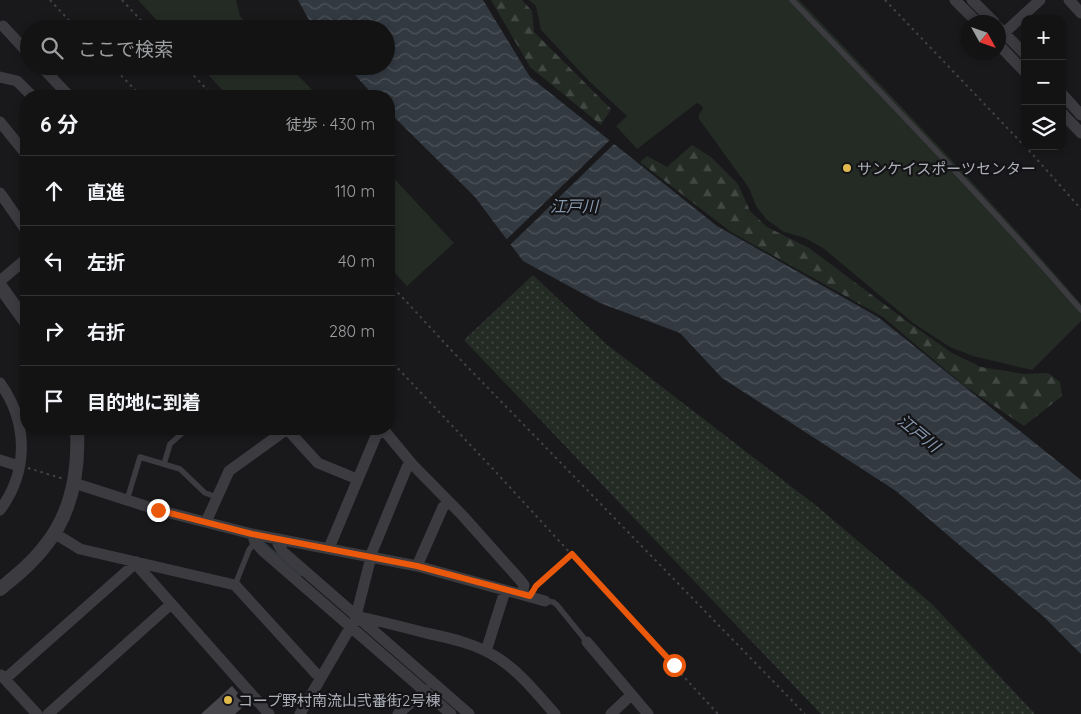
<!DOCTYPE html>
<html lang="ja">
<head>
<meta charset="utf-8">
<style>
  body { margin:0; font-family:Quicksand,"Noto Sans JP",sans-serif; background:#202022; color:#f1f3f6 }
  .controls { position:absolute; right:15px; top:15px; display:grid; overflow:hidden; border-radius:10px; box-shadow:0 2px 8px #0003 }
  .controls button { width:45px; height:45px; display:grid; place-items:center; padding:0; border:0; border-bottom:1px solid #323234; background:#131314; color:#f1f3f6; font:25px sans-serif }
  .compass { position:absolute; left:961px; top:15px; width:45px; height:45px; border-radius:50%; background:#131314; box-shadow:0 2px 8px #0003; rotate:130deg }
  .stop { position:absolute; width:15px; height:15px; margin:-11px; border:4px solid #ea580c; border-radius:50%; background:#fff }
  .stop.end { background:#ea580c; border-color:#fff; box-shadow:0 1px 5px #0008 }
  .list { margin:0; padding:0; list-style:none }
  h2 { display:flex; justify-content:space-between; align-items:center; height:65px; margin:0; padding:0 20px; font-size:21px }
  h2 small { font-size:16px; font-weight:400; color:#9d9ea0 }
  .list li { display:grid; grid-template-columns:32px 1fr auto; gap:15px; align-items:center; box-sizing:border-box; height:70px; padding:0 20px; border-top:1px solid #323234 }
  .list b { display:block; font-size:19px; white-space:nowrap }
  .list em { font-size:16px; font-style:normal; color:#9d9ea0 }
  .icon { flex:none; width:28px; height:28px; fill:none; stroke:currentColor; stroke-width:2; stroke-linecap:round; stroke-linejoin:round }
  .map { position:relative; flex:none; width:1081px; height:714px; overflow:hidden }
  .search { position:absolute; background:#131314; box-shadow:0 2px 8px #0003; left:20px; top:20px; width:375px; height:55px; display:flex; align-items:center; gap:12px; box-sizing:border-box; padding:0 18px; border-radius:28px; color:#9d9ea0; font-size:19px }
  .panel { position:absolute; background:#131314; box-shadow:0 2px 8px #0003; left:20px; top:90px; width:375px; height:345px; border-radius:20px }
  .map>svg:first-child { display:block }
  .green { fill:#242b25 }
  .forest { fill:url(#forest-firs) }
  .park { fill:url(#park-dots) }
  .water { fill:url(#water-waves) }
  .pier { fill:#19191b }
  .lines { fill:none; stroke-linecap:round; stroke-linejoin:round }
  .stream { stroke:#323940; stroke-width:2.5 }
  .building { fill:#47464b }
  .path { stroke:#414247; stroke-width:2; stroke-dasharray:2.5 4; stroke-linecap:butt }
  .service { stroke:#3b3b40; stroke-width:5.5 }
  .minor { stroke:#3b3b40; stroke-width:11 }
  .tertiary { stroke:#3b3b40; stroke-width:14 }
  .route { stroke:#ea580c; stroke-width:6 }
  .poi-dot { fill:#e0ba4c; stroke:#141416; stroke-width:2 }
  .labels { text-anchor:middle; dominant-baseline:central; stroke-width:4.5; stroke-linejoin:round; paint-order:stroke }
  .poi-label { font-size:15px; fill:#adb0b9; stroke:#141416; text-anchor:start }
  .water-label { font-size:16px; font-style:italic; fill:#889ab0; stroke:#141416 }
</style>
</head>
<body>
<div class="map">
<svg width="1081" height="714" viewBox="0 0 1081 714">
  <defs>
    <pattern id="forest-firs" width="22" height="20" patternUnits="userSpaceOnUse" patternTransform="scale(1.25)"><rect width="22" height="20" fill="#242b25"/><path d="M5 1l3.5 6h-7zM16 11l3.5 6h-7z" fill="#414743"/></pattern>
    <pattern id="park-dots" width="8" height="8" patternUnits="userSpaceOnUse" patternTransform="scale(1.25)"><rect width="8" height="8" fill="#242b25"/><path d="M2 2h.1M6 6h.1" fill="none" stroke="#414743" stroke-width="1.8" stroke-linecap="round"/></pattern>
    <pattern id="water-waves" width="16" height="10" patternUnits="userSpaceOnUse" patternTransform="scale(1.25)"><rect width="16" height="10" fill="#323940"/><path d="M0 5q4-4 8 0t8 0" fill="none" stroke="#4d535a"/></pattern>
  </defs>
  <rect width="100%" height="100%" fill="#19191b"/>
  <path class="green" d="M138 0H236L240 16 252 29H165Z
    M529 0H799C895 100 991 199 1081 304V321L1032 370 973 356 950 347 913 323 823 248 805 238 784 232 766 219 756 206 749 188 699 119V114L703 109 702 106 697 103 637 149 616 126 627 116 589 81 541 30 536 6Z
    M200 66H285L295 72 318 96H228Z
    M389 173 454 243 407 286 389 267Z"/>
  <path class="forest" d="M491 0H522L532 11 534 32 611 109 601 125 530 67Z
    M692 145 711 157 738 184 750 211 767 227 809 248 908 322 952 353 981 367 1024 374 1048 373 1060 382 1062 396 1024 426 966 387 883 317 731 232 640 162 647 156 667 167Z"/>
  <path class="park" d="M533 275 605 343 818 507 932 604 1035 714H821L464 340Z"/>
  <path class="water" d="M298 0H483L530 77 717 226 878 317 1081 480V654L1044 617 896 491 722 378 680 333 600 303 523 261 475 197 389 112V96H374L347 66H386V29H314Z"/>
  <path class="pier" d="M611 139 616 142 509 246 505 241Z"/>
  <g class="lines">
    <path class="stream" d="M261 541 301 575"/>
  </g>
  <path class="building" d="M232 686 238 693 236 696 245 705 235 714H201Z"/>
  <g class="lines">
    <path class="path" d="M50 0 77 29
      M122 0 149 29
      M885 0 1034 156 1081 209
      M112 66 141 96
      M185 66 213 96
      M389 283 453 352 805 714
      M389 359 494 470 718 714
      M28 468 64 479
      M535 588 572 554"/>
    <path class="service" d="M792 0C890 102 988 203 1081 310
      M164 464 170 444 187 429
      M127 500 140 457 180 469 205 493 217 497
      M235 585 249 550 255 542
      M545 601 553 602 557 605 587 642"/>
    <path class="minor" d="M955 0 977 22
      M972 0 994 22
      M1069 0 1081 13
      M3 26 29 54
      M998 27 1025 54
      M1004 33 1040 0
      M998 44 1025 72
      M41 66 69 96
      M0 77 17 81 32 96
      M1062 94 1081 115
      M1062 113 1081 133
      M0 122 26 154
      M0 193 26 230
      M0 281 26 259
      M0 383C28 422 29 471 0 510
      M287 429 318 463 357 479
      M383 429 412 464 463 516 521 581 524 585 522 594
      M0 460 19 466
      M74 483 158 510 252 534 417 566 545 601
      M206 522 229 471 287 429
      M54 533 80 549 235 585 320 678
      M252 534 255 542 262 550 451 714
      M279 539 278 544 283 552 469 714
      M329 548 376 436 383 429
      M370 557 407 467 412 464
      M371 557 356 616C379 621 403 627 426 633 450 638 477 644 498 658 520 672 537 694 555 714
      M136 564 269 714
      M417 566 443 507 449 502
      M587 642 648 714
      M486 651 505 591
      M1 675 37 714
      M5 679 137 562
      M48 714 171 604
      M300 714 347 633 355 621
      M398 714 425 690
      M611 714 631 695"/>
    <path class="tertiary" d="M0 286 26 322
      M0 589C16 576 32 563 45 546 72 513 79 470 77 429"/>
  </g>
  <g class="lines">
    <path class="route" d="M158 510 252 534 417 566 530 596 536 586 572 554 674 665"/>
  </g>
  <g class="poi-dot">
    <circle cx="847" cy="168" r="5"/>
    <circle cx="228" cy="700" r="5"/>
  </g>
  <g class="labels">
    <g class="poi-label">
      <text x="857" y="168">サンケイスポーツセンター</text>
      <text x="238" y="700">コープ野村南流山弐番街2号棟</text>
    </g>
    <g class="water-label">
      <text x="574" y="206">江戸川</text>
      <text transform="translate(919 433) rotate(39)">江戸川</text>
    </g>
  </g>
</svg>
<div class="controls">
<button>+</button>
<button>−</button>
<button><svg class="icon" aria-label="layers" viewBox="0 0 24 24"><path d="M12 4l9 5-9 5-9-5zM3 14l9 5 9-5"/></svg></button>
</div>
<svg class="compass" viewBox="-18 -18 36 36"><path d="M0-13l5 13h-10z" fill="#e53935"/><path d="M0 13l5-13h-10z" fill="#9d9ea0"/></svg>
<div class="stop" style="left:674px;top:665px"></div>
<div class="stop end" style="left:158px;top:510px"></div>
<div class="search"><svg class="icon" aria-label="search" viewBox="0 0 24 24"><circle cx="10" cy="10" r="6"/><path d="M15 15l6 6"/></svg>ここで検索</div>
<section class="panel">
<h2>6 分<small>徒歩 · 430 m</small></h2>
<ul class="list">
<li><svg class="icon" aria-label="ahead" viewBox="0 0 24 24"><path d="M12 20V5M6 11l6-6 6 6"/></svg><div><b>直進</b></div><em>110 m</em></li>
<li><svg class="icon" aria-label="left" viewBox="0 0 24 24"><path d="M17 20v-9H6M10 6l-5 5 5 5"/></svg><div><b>左折</b></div><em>40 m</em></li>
<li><svg class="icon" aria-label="right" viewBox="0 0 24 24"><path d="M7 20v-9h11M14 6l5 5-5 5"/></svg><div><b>右折</b></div><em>280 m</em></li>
<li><svg class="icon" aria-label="arrive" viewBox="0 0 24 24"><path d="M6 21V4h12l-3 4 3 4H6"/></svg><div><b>目的地に到着</b></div></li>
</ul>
</section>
</div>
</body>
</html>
